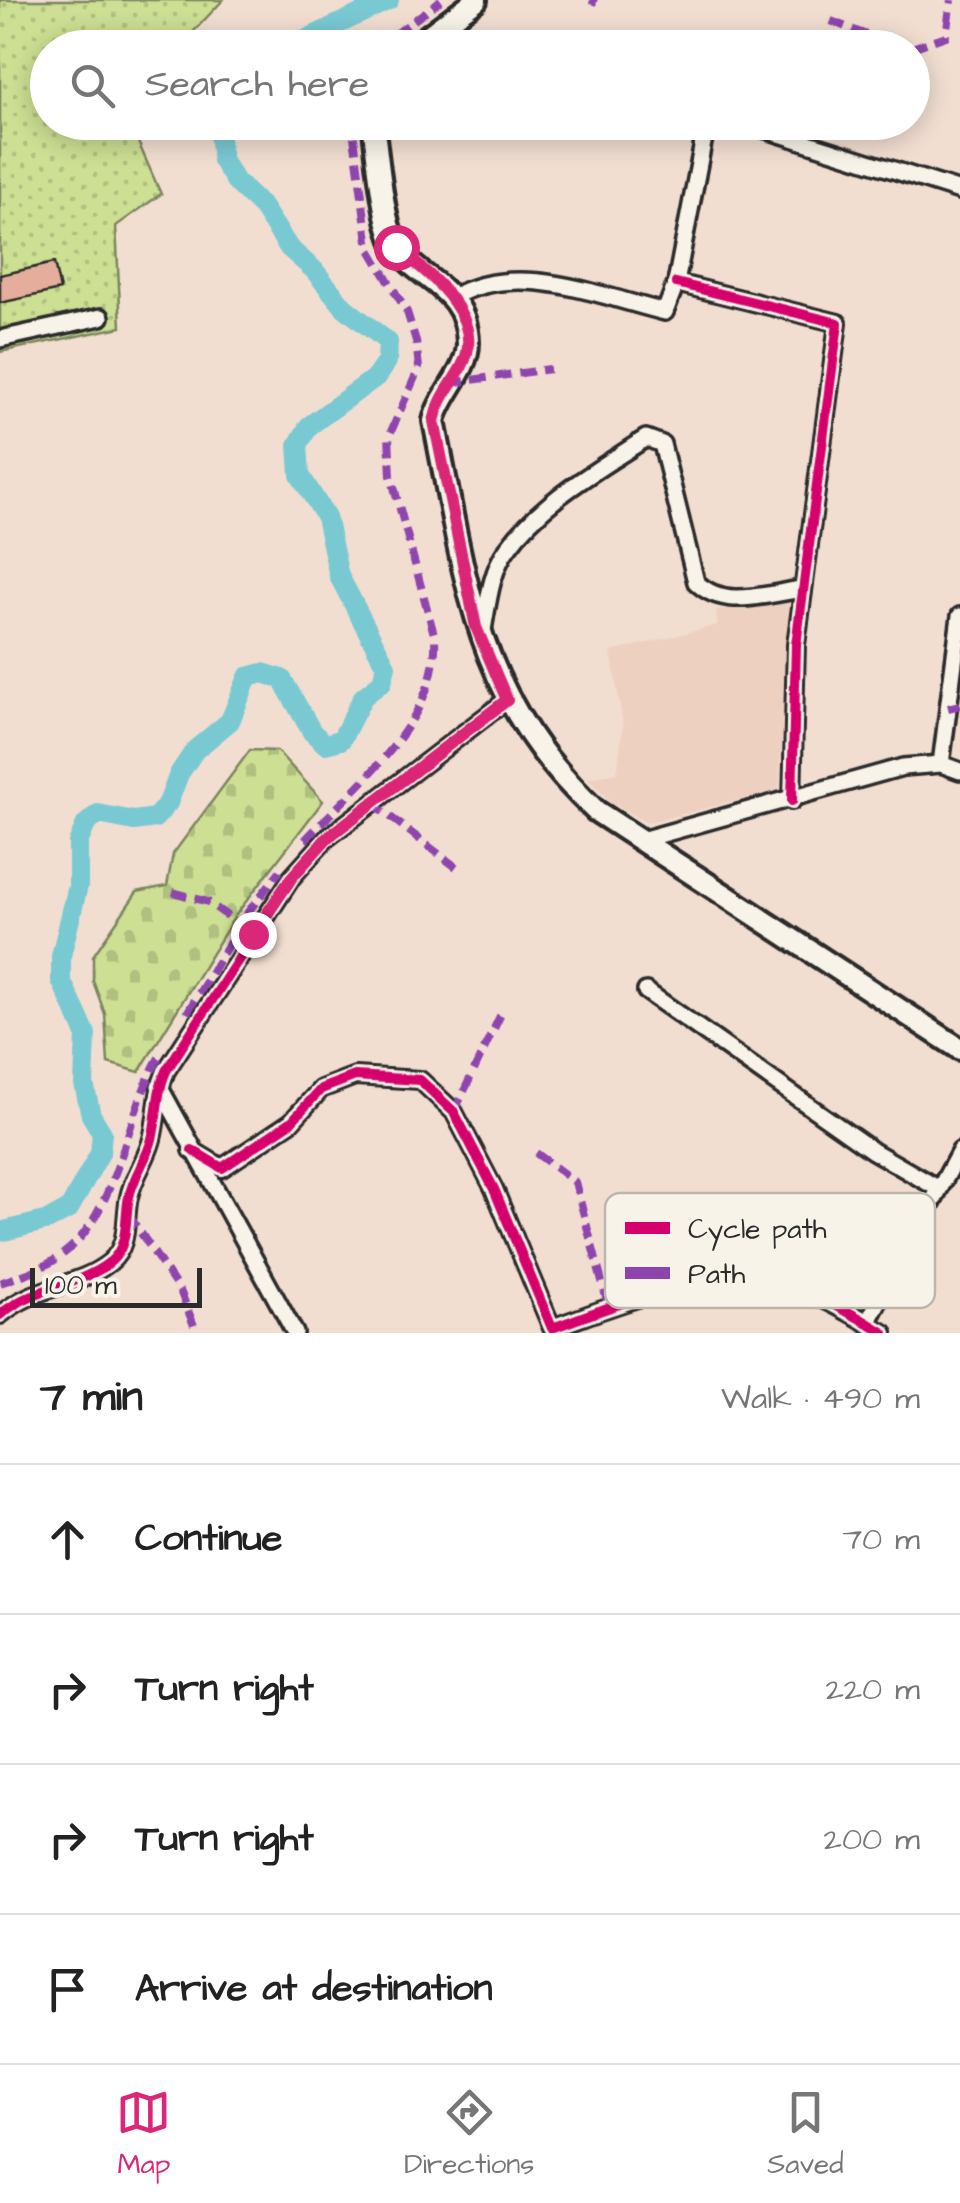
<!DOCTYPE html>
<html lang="en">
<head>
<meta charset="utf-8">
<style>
  body { margin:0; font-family:"Architects Daughter",sans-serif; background:#f6f6f6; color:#222 }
  .scale { position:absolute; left:30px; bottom:25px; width:172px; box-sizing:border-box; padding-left:10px; border:5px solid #2b2b2b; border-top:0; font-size:28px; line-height:35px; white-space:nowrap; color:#2b2b2b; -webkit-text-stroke:8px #f7f3e8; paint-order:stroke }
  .stop { position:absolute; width:30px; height:30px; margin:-22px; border:8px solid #db2777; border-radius:50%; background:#fff }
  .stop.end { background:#db2777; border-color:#fff; box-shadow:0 2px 10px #0008 }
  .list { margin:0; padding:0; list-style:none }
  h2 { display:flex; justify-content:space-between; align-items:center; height:130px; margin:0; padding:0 40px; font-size:42px }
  h2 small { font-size:32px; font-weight:400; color:#767676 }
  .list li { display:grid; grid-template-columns:65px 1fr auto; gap:30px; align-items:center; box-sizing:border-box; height:150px; padding:0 40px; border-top:2px solid #e0e0e0 }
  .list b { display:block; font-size:38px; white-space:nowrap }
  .list em { font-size:32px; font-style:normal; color:#767676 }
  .icon { flex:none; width:55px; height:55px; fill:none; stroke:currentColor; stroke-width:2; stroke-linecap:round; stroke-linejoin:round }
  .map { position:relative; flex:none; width:960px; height:1333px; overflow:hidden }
  .search { position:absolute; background:#fff; box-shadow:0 5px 25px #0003; left:30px; right:30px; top:30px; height:110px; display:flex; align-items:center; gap:25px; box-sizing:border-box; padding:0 35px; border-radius:55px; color:#767676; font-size:38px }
  .sheet { height:730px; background:#fff }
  nav { display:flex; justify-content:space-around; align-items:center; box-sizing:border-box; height:140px; border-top:2px solid #e0e0e0; background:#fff; font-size:28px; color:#767676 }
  nav a { display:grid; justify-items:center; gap:5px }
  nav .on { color:#db2777 }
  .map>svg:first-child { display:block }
  .built { fill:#eed0c1 }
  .cemetery { fill:url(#cemetery-stones); stroke:#7c855f; stroke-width:2.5 }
  .garden { fill:url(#garden-dots); stroke:#7c855f; stroke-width:2.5 }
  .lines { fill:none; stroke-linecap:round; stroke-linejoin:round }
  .river { stroke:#79c9d3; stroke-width:20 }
  .building { fill:#e5ae9c; stroke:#2b2b2b; stroke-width:2.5 }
  .minor-casing { stroke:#2b2b2b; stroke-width:22 }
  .major-casing { stroke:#2b2b2b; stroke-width:28 }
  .minor { stroke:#f7f3e8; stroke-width:15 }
  .major { stroke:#f7f3e8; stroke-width:20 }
  .quiet { stroke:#8e44ad; stroke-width:8; stroke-dasharray:15 8; stroke-linecap:butt }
  .cycleway-casing { stroke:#f7f3e8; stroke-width:16 }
  .cycleway { stroke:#d6006c; stroke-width:10 }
  .route { stroke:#db2777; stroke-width:12 }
  .key { fill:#f7f3e8; stroke:#bab7af; stroke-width:2.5 }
  .key-label { font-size:28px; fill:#2b2b2b }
</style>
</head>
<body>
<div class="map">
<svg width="960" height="1333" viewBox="0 0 960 1333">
  <defs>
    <pattern id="cemetery-stones" width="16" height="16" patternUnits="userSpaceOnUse" patternTransform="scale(2.5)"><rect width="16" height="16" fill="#ccdf93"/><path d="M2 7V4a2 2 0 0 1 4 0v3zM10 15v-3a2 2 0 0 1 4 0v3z" fill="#afc07f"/></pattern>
    <pattern id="garden-dots" width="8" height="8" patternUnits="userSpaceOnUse" patternTransform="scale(2.5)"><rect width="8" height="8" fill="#ccdf93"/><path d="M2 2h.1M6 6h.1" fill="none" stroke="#afc07f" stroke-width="1.8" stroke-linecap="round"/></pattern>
  </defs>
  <rect width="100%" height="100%" fill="#f2ded1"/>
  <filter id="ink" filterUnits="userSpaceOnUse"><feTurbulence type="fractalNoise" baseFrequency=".01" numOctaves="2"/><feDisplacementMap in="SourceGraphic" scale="20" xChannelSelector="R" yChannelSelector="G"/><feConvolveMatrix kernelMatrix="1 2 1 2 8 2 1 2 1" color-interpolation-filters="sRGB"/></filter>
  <g filter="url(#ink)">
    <path class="built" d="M789 601 779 790 647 823 611 803 588 778 617 773 623 725 611 652 717 625 716 610Z"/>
    <path class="cemetery" d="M250 750 277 751 323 801 235 916 139 1072 108 1063 105 1014 93 981V956L137 892 167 886 173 854Z"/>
    <path class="garden" d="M0 0H223L179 47 48 48V122L142 123 135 135 161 194 116 226 121 327 0 352Z"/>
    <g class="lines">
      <path class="river" d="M288 48 389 0
        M0 1232 49 1220 69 1209 100 1153 102 1133 91 1115 84 1084 86 1034 61 980V956L78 886V843L86 824 98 814 134 821 155 818 168 803 179 774 195 750 230 721 248 677 263 673 282 679 312 732 325 744 341 740 363 697 382 682 386 666 339 576 326 517 300 475 298 445 309 426 376 377 387 361 388 342 344 307 314 270 289 248 263 208 236 182 222 160 218 122"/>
    </g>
    <path class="building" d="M54 263 60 290 0 303V275Z"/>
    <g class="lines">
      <g class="minor-casing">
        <path id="minor" d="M742 122 960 191
          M625 123 631 122
          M676 283 838 323 796 645 792 801
          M451 298C516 260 596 295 665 312L676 283 707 122
          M0 339 101 317
          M483 630C488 603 491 571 507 549 542 500 598 470 646 438L662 444 696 582C724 610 765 594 802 589
          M941 764 960 616
          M641 840 903 767 941 764 960 771
          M646 991 873 1151 939 1189
          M159 1086 295 1333
          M192 1150 222 1168 291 1122 321 1089 355 1076 420 1080 454 1112 494 1189 552 1328C616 1305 710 1266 779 1282 809 1289 857 1316 884 1333
          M0 1315C38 1283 76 1289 110 1262 130 1245 124 1219 129 1197 133 1177 147 1159 152 1139 158 1116 156 1093 166 1071L292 877 327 838 507 700
          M867 1323 960 1151"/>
      </g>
      <g class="major-casing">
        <path id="major" d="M412 48 476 0
          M373 122C377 150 383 225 396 246 417 281 467 286 468 343 468 371 440 394 434 421 466 578 472 694 596 811L960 1049"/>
      </g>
      <use href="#minor" class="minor"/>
      <use href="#major" class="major"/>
      <path class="quiet" d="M590 0 597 2
        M831 21 899 48
        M377 48 441 0
        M912 48 946 36 951 0
        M450 383 550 369
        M948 708 960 705
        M372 803 456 867
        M305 840C357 785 439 721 435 638L391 476 389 436 419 368 416 341 407 312 369 248 352 122
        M173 892 208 902 249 932
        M187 1013 248 912 280 871
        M454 1112 501 1014
        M536 1153 575 1182 609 1308
        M128 1214 181 1293 197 1333
        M0 1283C22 1275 44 1269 63 1254 119 1213 125 1113 160 1056"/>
      <g class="cycleway-casing">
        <path id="cycleway" d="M676 283 838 323 796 645 792 801
          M192 1150 222 1168 291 1122 321 1089 355 1076 420 1080 454 1112 494 1189 552 1328C616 1305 710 1266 779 1282 809 1289 857 1316 884 1333
          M0 1315C38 1283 76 1289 110 1262 130 1245 124 1219 129 1197 133 1177 147 1159 152 1139 158 1116 156 1093 166 1071L292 877 327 838 507 700"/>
      </g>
      <use href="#cycleway" class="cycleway"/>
    </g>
  </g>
  <g class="lines" filter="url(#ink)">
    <path class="route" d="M253 934 292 877 327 838 507 700 476 627 434 421C439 399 451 386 462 366 488 317 428 273 396 247"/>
  </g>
  <rect x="605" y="1193" width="330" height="115" rx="15" class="key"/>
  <rect x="625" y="1222" width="45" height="12" fill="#d6006c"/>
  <rect x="625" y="1267" width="45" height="12" fill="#8e44ad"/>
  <g class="key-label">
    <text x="688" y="1238">Cycle path</text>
    <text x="688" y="1283">Path</text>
  </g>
</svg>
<div class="scale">100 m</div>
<div class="stop" style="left:396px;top:247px"></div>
<div class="stop end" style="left:253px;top:934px"></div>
<div class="search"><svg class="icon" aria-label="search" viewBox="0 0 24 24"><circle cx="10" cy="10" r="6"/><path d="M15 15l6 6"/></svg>Search here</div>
</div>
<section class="sheet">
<h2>7 min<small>Walk · 490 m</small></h2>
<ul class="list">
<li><svg class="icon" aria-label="ahead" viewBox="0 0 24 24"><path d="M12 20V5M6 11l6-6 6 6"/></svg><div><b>Continue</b></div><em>70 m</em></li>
<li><svg class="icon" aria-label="right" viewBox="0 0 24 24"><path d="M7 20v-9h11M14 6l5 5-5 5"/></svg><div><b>Turn right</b></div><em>220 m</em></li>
<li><svg class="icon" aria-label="right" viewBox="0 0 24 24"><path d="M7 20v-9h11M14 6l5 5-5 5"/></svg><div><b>Turn right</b></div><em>200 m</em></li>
<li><svg class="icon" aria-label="arrive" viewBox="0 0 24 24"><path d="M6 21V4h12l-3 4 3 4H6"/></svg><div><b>Arrive at destination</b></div></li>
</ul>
</section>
<nav>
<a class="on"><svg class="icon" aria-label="map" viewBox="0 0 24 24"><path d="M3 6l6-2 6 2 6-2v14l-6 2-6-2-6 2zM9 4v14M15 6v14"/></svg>Map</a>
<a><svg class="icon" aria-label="directions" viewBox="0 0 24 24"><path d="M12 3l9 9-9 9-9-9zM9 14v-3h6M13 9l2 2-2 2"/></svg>Directions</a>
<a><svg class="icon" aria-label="saved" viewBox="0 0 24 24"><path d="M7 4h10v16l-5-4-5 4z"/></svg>Saved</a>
</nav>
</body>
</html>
